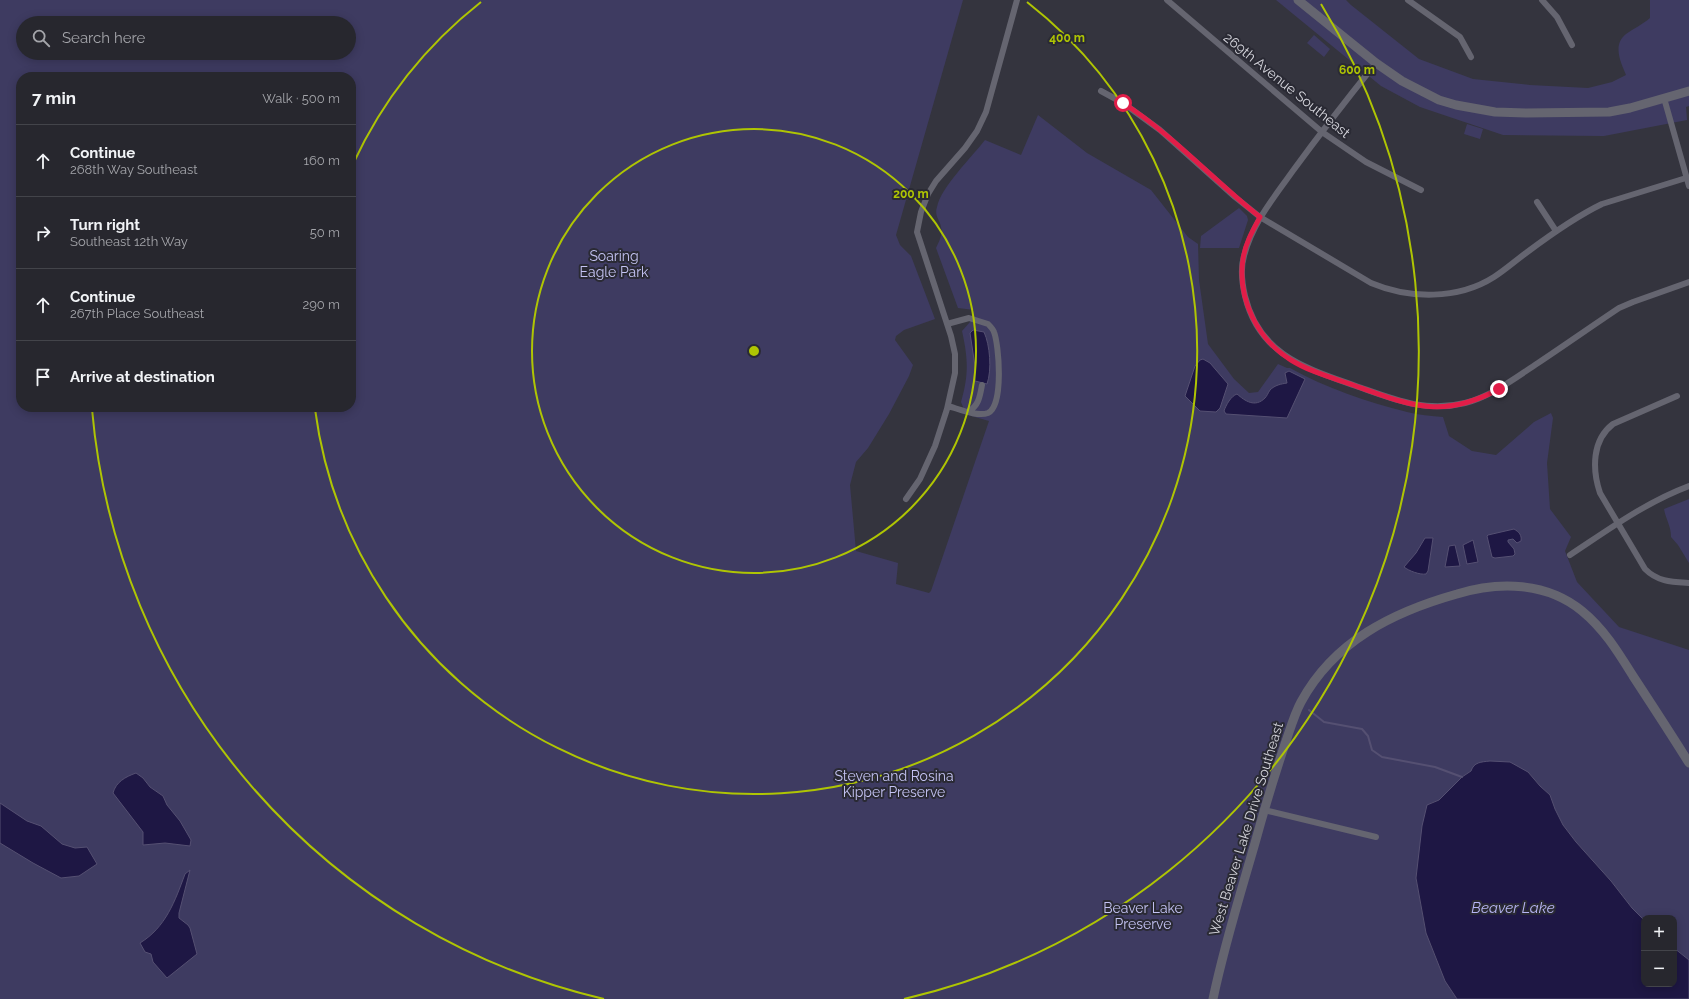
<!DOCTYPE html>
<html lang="en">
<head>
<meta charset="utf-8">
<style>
  body { margin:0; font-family:Raleway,sans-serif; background:#33333a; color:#f1f3f6 }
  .controls { position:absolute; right:12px; bottom:12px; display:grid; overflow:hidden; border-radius:8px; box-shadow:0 2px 10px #0003 }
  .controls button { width:36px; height:36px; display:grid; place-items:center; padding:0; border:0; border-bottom:1px solid #43444a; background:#27272e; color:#f1f3f6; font:20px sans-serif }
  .stop { position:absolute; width:12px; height:12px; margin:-9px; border:3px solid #e11d48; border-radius:50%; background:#fff }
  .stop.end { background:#e11d48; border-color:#fff; box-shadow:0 1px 4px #0008 }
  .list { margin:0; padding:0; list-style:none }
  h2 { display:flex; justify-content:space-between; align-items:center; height:52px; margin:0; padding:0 16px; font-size:17px }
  h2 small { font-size:13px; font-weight:400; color:#a4a5aa }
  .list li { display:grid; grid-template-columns:26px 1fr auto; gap:12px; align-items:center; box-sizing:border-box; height:72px; padding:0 16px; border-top:1px solid #43444a }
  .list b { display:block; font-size:15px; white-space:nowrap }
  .list p { margin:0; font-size:13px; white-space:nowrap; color:#a4a5aa }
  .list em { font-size:13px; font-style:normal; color:#a4a5aa }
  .icon { flex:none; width:22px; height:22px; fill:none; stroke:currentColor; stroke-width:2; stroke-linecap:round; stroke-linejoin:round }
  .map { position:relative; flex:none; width:1689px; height:999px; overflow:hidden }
  .search { position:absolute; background:#27272e; box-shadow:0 2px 10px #0003; left:16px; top:16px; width:340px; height:44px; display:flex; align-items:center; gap:10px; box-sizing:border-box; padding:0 14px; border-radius:22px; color:#a4a5aa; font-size:15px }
  .panel { position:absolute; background:#27272e; box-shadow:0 2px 10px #0003; left:16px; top:72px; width:340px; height:340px; border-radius:16px }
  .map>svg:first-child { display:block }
  .green { fill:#3e3b61; fill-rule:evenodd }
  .water { fill:#1e1744; stroke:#555072 }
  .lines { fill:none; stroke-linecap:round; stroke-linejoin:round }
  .stream { stroke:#555072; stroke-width:2 }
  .street { stroke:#656570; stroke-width:6 }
  .secondary { stroke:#656570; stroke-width:9 }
  .route { stroke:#e11d48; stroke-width:5 }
  .ring { fill:none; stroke:#afc503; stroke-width:2 }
  .labels { text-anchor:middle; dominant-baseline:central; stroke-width:4; stroke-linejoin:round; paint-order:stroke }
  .street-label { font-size:14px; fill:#d5d5dc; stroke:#2a2a34 }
  .park-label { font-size:14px; fill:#c4c3f3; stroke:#2a2a34 }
  .water-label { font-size:15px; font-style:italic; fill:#b8b6f5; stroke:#2a2a34 }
  .centre { fill:#afc503; stroke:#2a2a34; stroke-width:2 }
  .ring-label { font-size:12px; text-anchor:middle; font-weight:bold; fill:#afc503; stroke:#2a2a34; stroke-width:4; stroke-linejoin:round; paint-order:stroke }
</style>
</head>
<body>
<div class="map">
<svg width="1689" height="999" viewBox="0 0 1689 999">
  <rect width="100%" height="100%" fill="#34343e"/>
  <path class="green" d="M0 0H963L896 235 900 245 911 256 935 319 904 330 896 336 895 340 913 365 909 376 889 414 868 448 856 462 850 485 856 551 898 563 896 584 929 593 931 591 989 421 961 413 963 407 961 402C969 375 968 358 962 331L970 322 974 310 958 308 936 248C939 242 943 234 941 227 940 220 934 216 937 207 941 187 972 157 985 140L1021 155 1038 115 1087 153 1151 190 1188 237 1198 244 1199 280 1208 344 1234 379 1249 393 1258 392 1278 364 1287 368H1290C1326 388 1367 402 1407 412 1419 415 1431 416 1443 417L1449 436 1472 451 1496 455 1534 422 1551 413 1553 418 1547 463 1550 509 1571 537 1565 551 1577 582 1619 627 1689 650V960L1674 948V918H1644V920L1632 908 1611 881 1576 842 1563 825 1555 809 1550 795 1540 786 1528 772 1471 771 1462 777 1439 800 1431 803 1426 808 1416 878 1426 933 1445 981 1457 999H0ZM23 23H349V53H23ZM21 77H351V407H21Z
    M1276 0H1346L1351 5 1419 59 1473 79 1530 85 1588 88 1612 82 1626 75C1621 63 1612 45 1626 34 1634 28 1642 25 1650 18V0H1689V106L1686 107 1687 120 1604 136 1503 135 1420 107 1381 86Z
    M1314 35 1330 49 1324 57 1307 43Z
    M1467 124 1483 129 1480 139 1464 134Z
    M1239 208 1247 216 1248 220 1239 248H1200L1201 236Z
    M1689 499V563L1678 545 1671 537C1671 526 1666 520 1664 509Z"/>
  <path class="water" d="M973 330 984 332C990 345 992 370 987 384L975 381V366L970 333Z
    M1203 359 1210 363 1228 384 1220 408 1216 412 1200 411 1185 396 1195 366 1200 360Z
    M1289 371 1305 379 1287 418 1226 414 1224 411C1226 405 1231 396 1237 394 1245 401 1255 408 1265 398 1267 396 1268 393 1270 390 1275 385 1281 384 1287 383L1285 373Z
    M1514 529C1519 532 1522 535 1521 541L1517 543 1513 539 1508 540V542L1514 549 1515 554 1513 556 1495 558 1492 557 1487 536 1488 535Z
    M1425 538H1433L1428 571 1426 574C1420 575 1409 571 1404 567L1416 553Z
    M1473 540 1478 562 1467 564 1463 545Z
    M1455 545 1460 566 1445 567 1449 546Z
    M1490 761 1510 762 1528 772 1540 786 1550 795 1555 809 1563 825 1576 842 1611 881 1632 908 1644 920V984H1674V948L1689 960V999H1457L1445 981 1426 933 1416 878 1422 826 1427 805 1439 800 1462 777 1471 771C1474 762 1481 762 1490 761Z
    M136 773 143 778 150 787 163 796 167 805 180 821 191 840 190 846 165 843 143 845V832L113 793C116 782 125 777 136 773Z
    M0 803 27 821 41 826 62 844 75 848 87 847 97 864 79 876 61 878 33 863 0 843Z
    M190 870 179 913V918L188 925 190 928 197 954 167 978 153 962 151 954 145 952 140 943C166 927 175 901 185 874Z"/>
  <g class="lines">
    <path class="stream" d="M1309 710 1324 722 1362 729 1368 736 1372 750 1382 757 1435 767 1462 777"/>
    <path class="street" d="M1167 0 1322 132 1366 162 1421 190
      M1408 0 1460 37 1471 57
      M1542 0 1557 17 1572 45
      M1376 63C1347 99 1319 135 1292 172 1273 199 1252 224 1244 256 1240 269 1242 283 1245 296 1259 355 1306 368 1356 386 1393 399 1425 413 1465 403 1492 396 1515 378 1538 363 1565 345 1592 326 1619 308L1633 302 1689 282
      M1101 91 1123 103 1160 130 1235 197 1260 217 1371 283C1409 299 1458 300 1494 277 1505 270 1515 261 1526 253 1550 235 1575 217 1602 204L1686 178
      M1664 98 1689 186
      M1537 202 1556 231
      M947 324 969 318 988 324C991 327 993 329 994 332 999 345 1004 406 988 413 977 417 959 409 948 406
      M1677 396 1613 424C1592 440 1592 469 1600 493L1645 569C1658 582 1672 582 1689 583
      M969 411C979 405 980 396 982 385
      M906 499 920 479 935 446 947 409 955 373V354L951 336 917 232 921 212 928 194 936 181 965 148 977 131 986 112 1017 0
      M1570 555C1608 530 1646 502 1689 486
      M1264 810 1376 837"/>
    <path class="secondary" d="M1298 0 1376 63 1402 81 1439 100 1456 105 1495 112 1526 113 1609 112 1630 108 1689 91
      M1213 999C1224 946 1240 895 1255 843 1264 810 1274 777 1285 744 1290 730 1294 715 1301 702 1334 641 1393 612 1457 594 1499 581 1547 582 1582 611 1604 629 1618 652 1633 676 1652 705 1671 734 1689 763"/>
  </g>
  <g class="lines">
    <path class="route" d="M1123 103C1173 135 1213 180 1260 217 1253 230 1245 244 1243 259 1237 299 1258 340 1291 360 1310 372 1333 378 1353 385 1409 405 1442 420 1499 389"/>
  </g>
  <g class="ring">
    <circle cx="754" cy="351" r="222"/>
    <path d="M353 164A443 443 0 0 1 481 2M1027 2A443 443 0 1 1 315 409"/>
    <path d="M604 999A665 665 0 0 1 92 409M1321 4A665 665 0 0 1 904 999"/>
  </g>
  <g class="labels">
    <g class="street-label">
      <text transform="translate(1287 85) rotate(39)">269th Avenue Southeast</text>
      <text transform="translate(1246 829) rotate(-73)">West Beaver Lake Drive Southeast</text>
    </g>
    <g class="park-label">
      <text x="614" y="256">Soaring<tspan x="614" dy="16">Eagle Park</tspan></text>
      <text x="894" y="776">Steven and Rosina<tspan x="894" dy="16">Kipper Preserve</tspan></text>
      <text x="1143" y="908">Beaver Lake<tspan x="1143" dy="16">Preserve</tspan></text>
    </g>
    <g class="water-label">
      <text x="1513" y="908">Beaver Lake</text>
    </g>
  </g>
  <circle cx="754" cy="351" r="6" class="centre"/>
  <g class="ring-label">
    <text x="1067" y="42">400 m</text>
    <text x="1357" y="74">600 m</text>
    <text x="911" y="198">200 m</text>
  </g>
</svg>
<div class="controls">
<button>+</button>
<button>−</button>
</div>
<div class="stop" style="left:1123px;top:103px"></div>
<div class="stop end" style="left:1499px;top:389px"></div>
<div class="search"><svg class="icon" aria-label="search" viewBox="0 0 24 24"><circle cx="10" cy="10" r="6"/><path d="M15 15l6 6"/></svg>Search here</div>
<section class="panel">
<h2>7 min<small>Walk · 500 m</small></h2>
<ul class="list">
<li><svg class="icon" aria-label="ahead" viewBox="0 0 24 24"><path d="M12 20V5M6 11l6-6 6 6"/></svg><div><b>Continue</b><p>268th Way Southeast</p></div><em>160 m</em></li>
<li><svg class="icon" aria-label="right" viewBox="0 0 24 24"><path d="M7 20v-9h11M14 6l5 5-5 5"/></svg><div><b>Turn right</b><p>Southeast 12th Way</p></div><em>50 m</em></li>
<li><svg class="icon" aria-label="ahead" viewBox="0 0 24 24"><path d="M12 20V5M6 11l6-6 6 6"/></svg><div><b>Continue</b><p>267th Place Southeast</p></div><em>290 m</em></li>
<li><svg class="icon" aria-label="arrive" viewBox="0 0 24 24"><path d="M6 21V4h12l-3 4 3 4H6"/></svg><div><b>Arrive at destination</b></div></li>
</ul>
</section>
</div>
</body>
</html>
